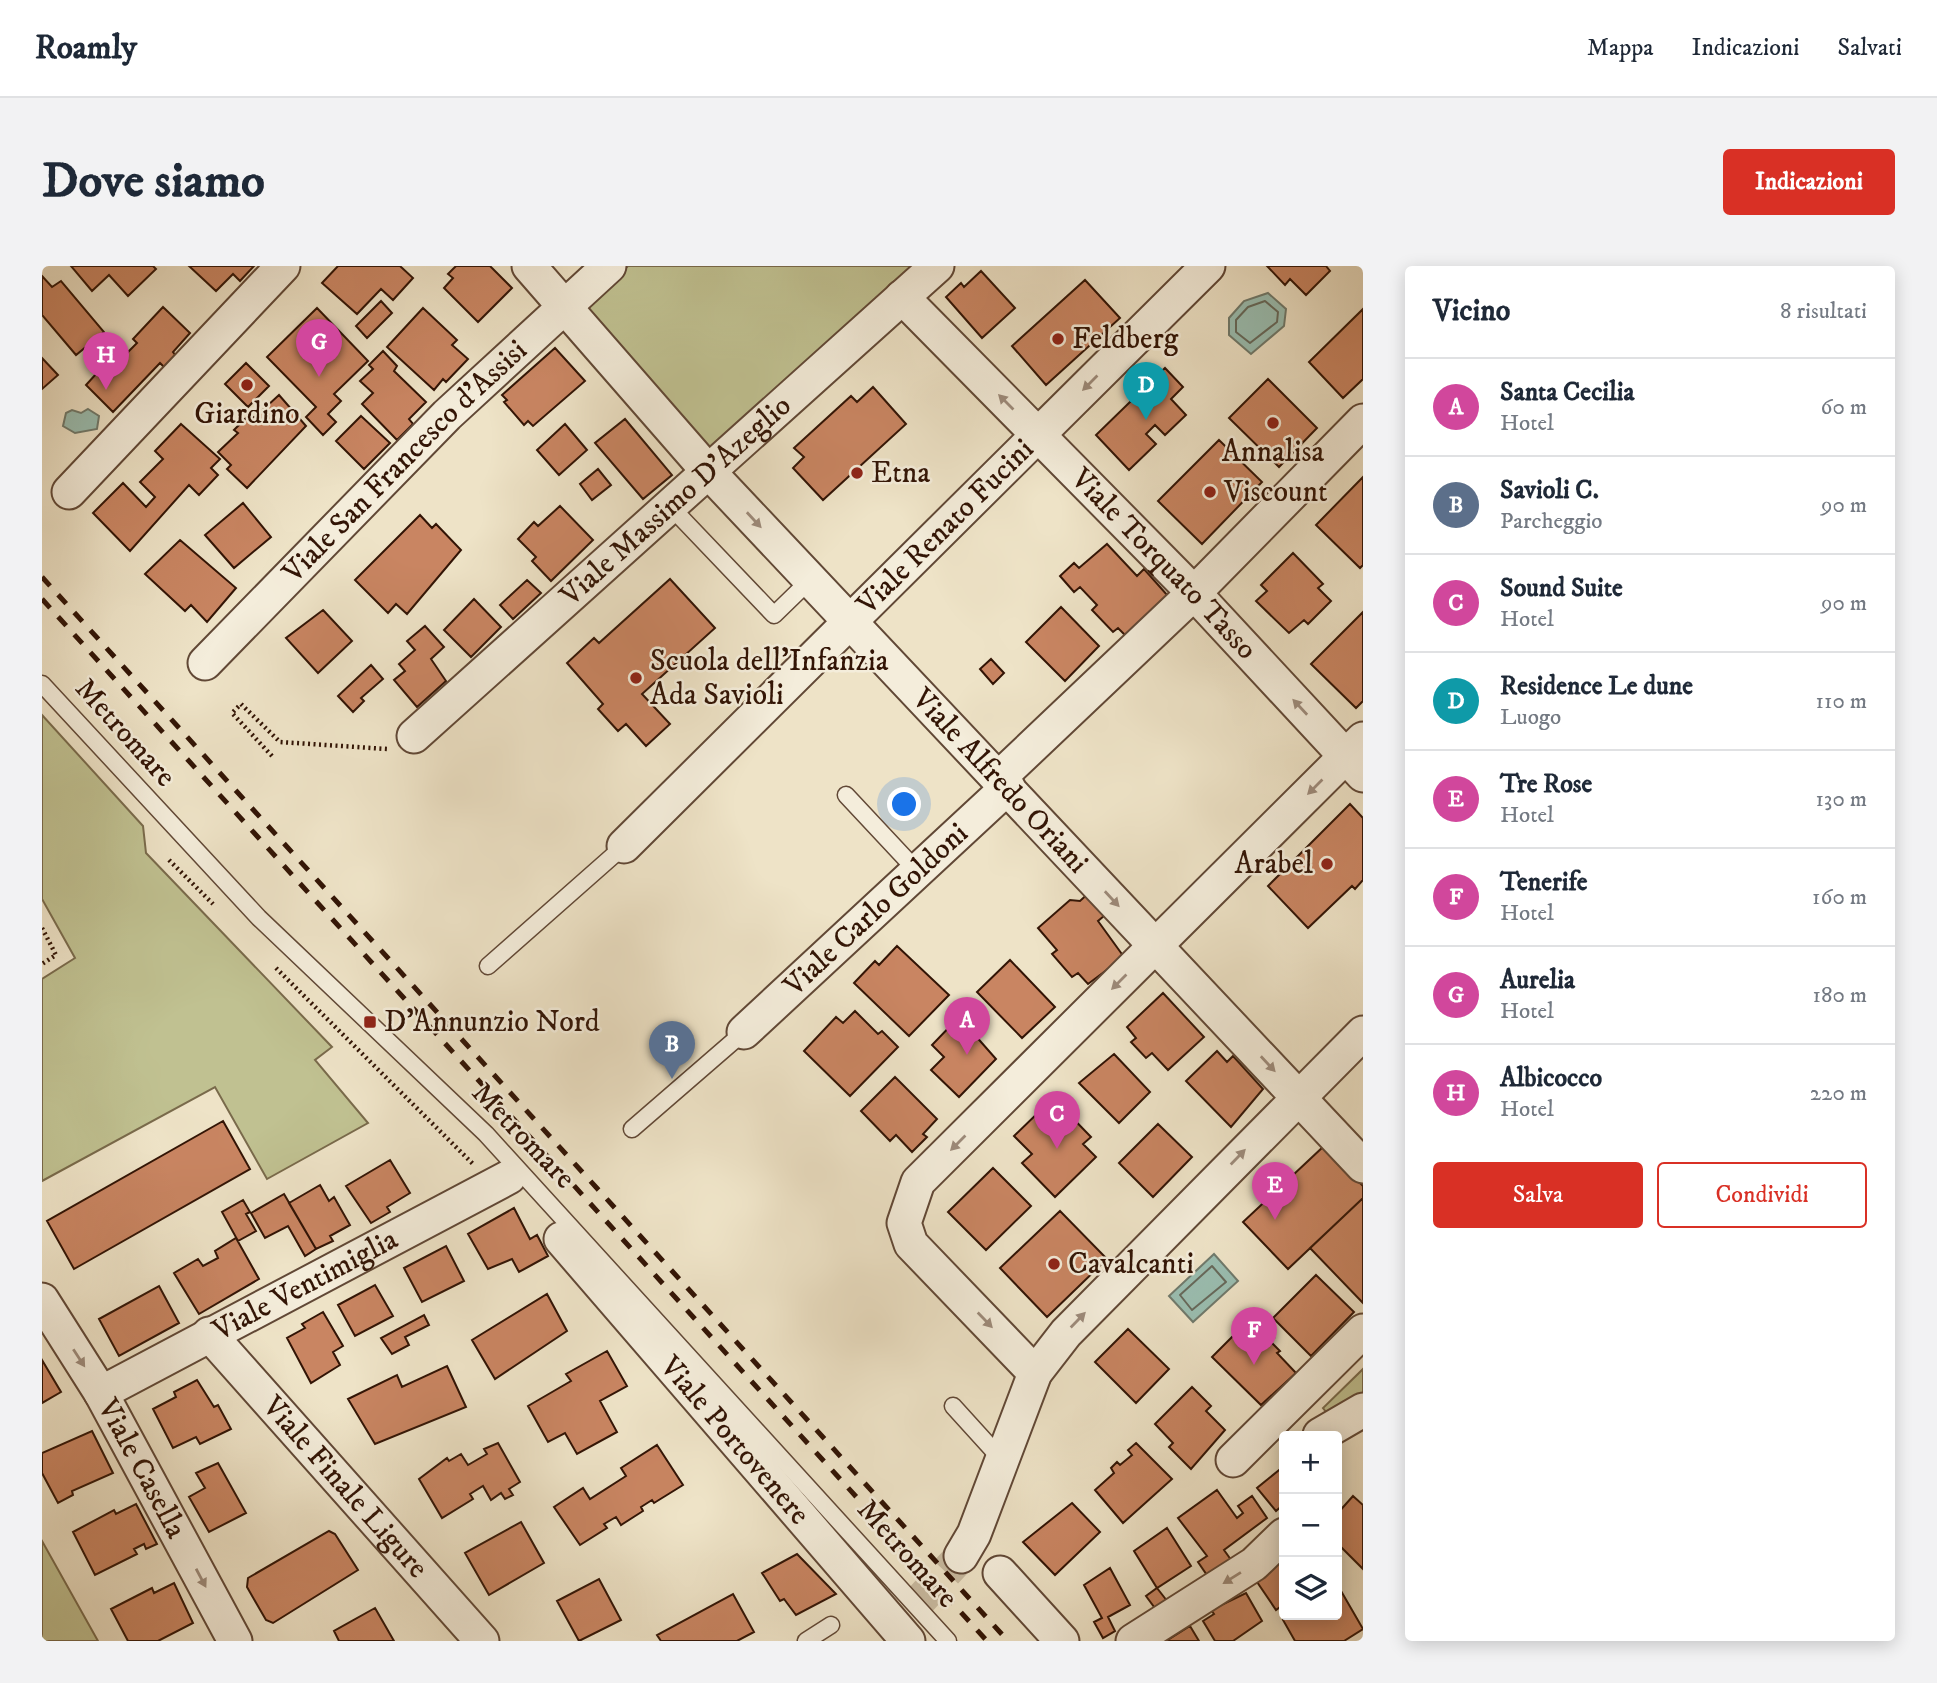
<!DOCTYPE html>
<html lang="it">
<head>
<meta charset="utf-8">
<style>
  body { margin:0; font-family:"IM FELL DW Pica",serif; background:#f2f2f3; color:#1f2937 }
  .controls { position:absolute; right:21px; bottom:21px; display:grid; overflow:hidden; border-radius:7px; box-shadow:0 4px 18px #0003 }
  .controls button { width:63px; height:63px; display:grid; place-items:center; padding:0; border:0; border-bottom:2px solid #e0e1e3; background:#fff; color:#1f2937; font:35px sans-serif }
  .you { position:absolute; left:863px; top:539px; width:24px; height:24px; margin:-18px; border:5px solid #fff; border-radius:50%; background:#1a73e8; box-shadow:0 0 0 10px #1a73e833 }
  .badge { display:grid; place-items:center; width:46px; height:46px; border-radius:50%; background:#d93025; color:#fff; font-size:23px; font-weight:700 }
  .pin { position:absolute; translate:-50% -58px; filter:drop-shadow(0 2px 4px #0008) }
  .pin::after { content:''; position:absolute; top:37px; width:24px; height:21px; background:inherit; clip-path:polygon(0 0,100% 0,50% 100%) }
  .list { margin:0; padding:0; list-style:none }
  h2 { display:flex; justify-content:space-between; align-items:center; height:91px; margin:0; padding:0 28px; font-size:30px }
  h2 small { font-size:23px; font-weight:400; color:#747a83 }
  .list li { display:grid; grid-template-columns:46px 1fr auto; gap:21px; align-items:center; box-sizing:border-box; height:98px; padding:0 28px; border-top:2px solid #e0e1e3 }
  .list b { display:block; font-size:26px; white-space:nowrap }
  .list p { margin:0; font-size:23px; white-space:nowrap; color:#747a83 }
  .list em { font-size:23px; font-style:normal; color:#747a83 }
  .actions { display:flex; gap:14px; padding:21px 28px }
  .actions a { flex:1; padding:16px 0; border:2px solid #d93025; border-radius:7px; text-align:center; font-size:24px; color:#d93025 }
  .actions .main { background:#d93025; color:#fff }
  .icon { flex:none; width:38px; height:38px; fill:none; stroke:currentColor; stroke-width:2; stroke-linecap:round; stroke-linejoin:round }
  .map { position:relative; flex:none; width:1321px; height:1375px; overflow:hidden; border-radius:7px }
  header { display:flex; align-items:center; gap:42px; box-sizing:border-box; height:98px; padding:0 35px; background:#fff; border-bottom:2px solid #e0e1e3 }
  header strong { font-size:33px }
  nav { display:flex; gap:38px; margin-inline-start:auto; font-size:24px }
  .intro { display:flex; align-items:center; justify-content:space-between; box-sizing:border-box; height:168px; padding:0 42px }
  h1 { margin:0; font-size:49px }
  .button { padding:18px 32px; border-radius:7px; background:#d93025; color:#fff; font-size:24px; font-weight:700 }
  main { display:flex; gap:42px; padding:0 42px }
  aside { flex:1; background:#fff; border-radius:7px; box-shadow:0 4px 18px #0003 }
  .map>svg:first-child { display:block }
  .green { fill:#c0c191; stroke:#796a4b; stroke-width:2 }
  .water { fill:#9abeb1; stroke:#707a6c; stroke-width:2 }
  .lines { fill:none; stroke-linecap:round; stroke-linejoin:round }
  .shore { stroke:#66695b; stroke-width:2 }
  .building { fill:#c98562; stroke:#321405; stroke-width:2 }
  .minor-tunnel { stroke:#c8baa0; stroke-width:33; stroke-dasharray:33 17; stroke-linecap:butt }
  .service-casing { stroke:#614836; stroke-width:19 }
  .minor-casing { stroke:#614836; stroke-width:37 }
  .path { stroke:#321405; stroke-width:4.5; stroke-dasharray:2 3.5; stroke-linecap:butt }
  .service { stroke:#f4eddb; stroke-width:16 }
  .minor { stroke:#f4eddb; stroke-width:33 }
  .rail { stroke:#321405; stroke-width:5; stroke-dasharray:12 12; stroke-linecap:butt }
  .oneway { fill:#9d8b7b }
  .poi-dot { fill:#8f2418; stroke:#f4eddb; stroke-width:2.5 }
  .labels { text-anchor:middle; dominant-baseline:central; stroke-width:5; stroke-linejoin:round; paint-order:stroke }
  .poi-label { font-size:30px; fill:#321405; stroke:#f4eddb; text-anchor:start }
  .street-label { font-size:30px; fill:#321405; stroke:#f4eddb }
</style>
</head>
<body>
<header>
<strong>Roamly</strong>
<nav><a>Mappa</a><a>Indicazioni</a><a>Salvati</a></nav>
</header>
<div class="intro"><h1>Dove siamo</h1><a class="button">Indicazioni</a></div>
<main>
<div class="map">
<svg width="1321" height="1375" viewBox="0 0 1321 1375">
  <rect width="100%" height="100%" fill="#eee3c7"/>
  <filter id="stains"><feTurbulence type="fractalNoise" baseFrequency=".00286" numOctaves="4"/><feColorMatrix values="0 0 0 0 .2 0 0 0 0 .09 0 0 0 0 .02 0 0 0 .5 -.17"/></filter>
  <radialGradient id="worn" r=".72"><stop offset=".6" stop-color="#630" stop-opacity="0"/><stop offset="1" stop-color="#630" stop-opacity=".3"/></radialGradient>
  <path class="green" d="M586 0H878L669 186 542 41Z
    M0 449 101 560 104 587 290 781 273 794 326 857 225 913 173 821 0 915V713L33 692 0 633Z
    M1321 1103V1139L1292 1156 1281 1142Z
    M0 1275 56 1375H0Z"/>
  <path class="water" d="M1226 27 1244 43 1242 60 1209 88 1187 69V52L1202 35Z
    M46 143 57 150 55 163 33 167 21 160 24 147 30 144 39 147Z
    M1172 988 1196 1015 1151 1056 1127 1030Z"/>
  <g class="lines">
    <path class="shore" d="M1223 35 1236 46 1235 56 1208 77 1194 66V54L1206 41Z
      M1170 1000 1184 1016 1150 1044 1138 1029Z"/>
  </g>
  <path class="building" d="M29 0H111L114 3 86 30 67 9 50 25Z
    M147 0H212L198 15 191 8 174 25Z
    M296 0H358L371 12 351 34 339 23 315 48 280 17Z
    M414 0H448L470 22 436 56 402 22 411 12 406 8Z
    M1225 0H1284L1288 5 1264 29 1248 13 1243 19Z
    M939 5 973 42 940 72 904 31 919 17 922 21Z
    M0 10 10 21 19 15 62 66 34 89 0 49Z
    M1043 14 1078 52 1004 119 970 80Z
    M339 35 350 47 325 72 314 60Z
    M121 41 148 67 131 86 134 90 122 101 118 97 71 146 44 119 75 85 81 91 95 77 91 73Z
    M275 42 326 95 292 128 299 135 286 148 294 156 281 169 264 151 274 141 225 91Z
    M381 42 415 74 410 79 426 93 404 116 401 113 392 124 345 81Z
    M1321 43V113L1301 132 1267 96Z
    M513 82 543 115 491 160 486 155 482 159 462 136 465 134 460 129Z
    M341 85 355 100 352 105 384 136 367 153 371 158 355 174 320 138 331 127 318 115 331 103 327 99Z
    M0 92 16 109 0 123Z
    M204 97 227 120 206 141 183 118Z
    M1123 102 1141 121 1129 133 1144 149 1123 169 1113 159 1104 168 1114 178 1087 204 1054 169Z
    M1226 113 1275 162 1237 201 1187 152Z
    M831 121 864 158 781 234 751 202 762 191 752 182 809 130 815 136Z
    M237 129 264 160 205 222 185 203 189 199 176 186 196 167 192 164 208 148 212 152Z
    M319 150 348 177 322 203 294 175Z
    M583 153 630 209 601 233 553 177Z
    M139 158 178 193 169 202 176 209 157 229 147 219 88 285 51 247 81 217 104 241 113 231 98 216 121 193 113 185Z
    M523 158 545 184 517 209 495 184Z
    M1177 174 1220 216 1160 278 1116 235Z
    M556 203 569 219 550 234 538 218Z
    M1321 211V299L1318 302 1274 259Z
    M201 237 229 271 192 302 163 269Z
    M518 240 551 274 509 315 490 295 494 291 476 273 492 256 496 260Z
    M378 249 390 262 394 258 419 284 365 348 354 338 346 347 313 314Z
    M138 274 194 322 165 356 149 339 143 345 103 308Z
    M1065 278 1095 310 1102 303 1126 330 1083 369 1076 362 1071 366 1050 344 1055 339 1038 321 1032 326 1018 310 1032 297 1037 302Z
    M1251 287 1281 318 1276 322 1289 335 1266 358 1262 354 1247 367 1214 335 1225 325 1219 319Z
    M628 313 673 362 600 428 628 458 604 480 584 458 576 465 556 443 561 438 525 397 552 372 557 377Z
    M485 314 499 327 471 353 458 339Z
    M432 333 459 361 429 391 402 364Z
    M1019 341 1057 380 1023 415 984 376Z
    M281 344 310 375 276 407 244 372Z
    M1321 346V435L1314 442 1269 398Z
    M383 360 402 381 389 393 404 415 375 441 352 414 363 405 357 398 373 384 365 375Z
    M949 393 962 407 951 418 938 403Z
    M329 399 341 413 319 432 322 435 311 446 296 430Z
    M1308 538 1321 552V614L1313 623 1310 620 1266 662 1226 620Z
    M1050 624 1068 645 1056 655 1082 691 1046 718 1036 707 1030 711 1010 688 1015 684 996 662 1028 634 1038 635Z
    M855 680 907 729 867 770 812 717 833 695 837 699Z
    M968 694 1013 741 980 772 935 726Z
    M1121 727 1162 771 1126 804 1110 787 1104 792 1089 776 1094 772 1085 761Z
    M813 745 836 768 840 765 856 781 808 830 762 785 794 751 801 757Z
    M917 751 954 793 917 831 889 804 902 791 890 779Z
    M1175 785 1185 796 1191 790 1221 823 1189 861 1144 815Z
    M1072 788 1108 826 1077 857 1037 817Z
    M853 811 895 853 881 868 885 871 870 886 854 869 848 875 819 845Z
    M1016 837 1049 871 1041 878 1054 891 1013 931 980 897 990 888 972 870 1002 841 1007 847Z
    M181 855 208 903 32 1003 5 955Z
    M1116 858 1150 891 1111 931 1077 897Z
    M1282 880 1321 920V932L1246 1003 1201 956Z
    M348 894 368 927 345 941 348 946 329 957 304 920Z
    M951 902 989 940 944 984 906 946Z
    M278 919 287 935 292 931 308 959 288 970 291 975 274 983 247 937Z
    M242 928 274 983 263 990 246 960 223 972 209 947Z
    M1321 932V1037L1268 982Z
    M201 934 208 946 204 948 214 965 196 975 180 946Z
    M472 942 488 973 495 969 506 990 477 1006 470 993 446 1003 426 968Z
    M1018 945 1065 993 1005 1051 958 1002Z
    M194 972 217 1013 157 1048 132 1007 156 993 161 1000 176 992 173 985Z
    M404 980 422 1015 380 1036 362 1002Z
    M1274 1009 1312 1046 1269 1090 1231 1052Z
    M333 1019 351 1050 313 1070 296 1039Z
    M117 1020 137 1057 77 1090 57 1053Z
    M505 1028 525 1065 453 1113 430 1074Z
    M281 1046 301 1080 291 1086 298 1099 269 1117 245 1072 263 1062 260 1058Z
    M382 1049 387 1059 363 1071 367 1079 350 1088 339 1072Z
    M1210 1051 1232 1072 1228 1075 1238 1085 1235 1087 1254 1107 1219 1139 1170 1091Z
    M1086 1063 1127 1103 1094 1137 1053 1096Z
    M565 1085 585 1120 558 1135 575 1166 535 1188 523 1167 506 1176 486 1140 529 1115 524 1108Z
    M0 1094 19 1126 0 1137Z
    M405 1100 424 1141 333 1178 306 1133 355 1109 360 1121Z
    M155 1114 172 1141 176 1139 189 1163 158 1178 154 1171 131 1182 111 1143 134 1131 132 1126Z
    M1150 1121 1169 1140 1164 1145 1183 1164 1149 1203 1127 1181 1131 1177 1113 1158Z
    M50 1165 71 1207 30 1225 31 1229 16 1237 0 1207V1187Z
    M456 1177 478 1216 467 1223 471 1229 463 1233 459 1227 449 1234 441 1220 428 1228 431 1233 400 1252 377 1213 405 1192 407 1195 419 1188 426 1199 445 1188 442 1183Z
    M1094 1177 1130 1213 1081 1257 1053 1224 1072 1207 1069 1202 1075 1196 1078 1199 1090 1189 1086 1184Z
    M615 1179 641 1219 612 1237 610 1234 599 1241 601 1245 579 1259 574 1251 562 1258 565 1262 538 1279 512 1241 541 1222 548 1233 584 1210 579 1202Z
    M176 1197 204 1247 167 1266 147 1231 163 1222 154 1207Z
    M1242 1200V1238L1234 1245 1215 1222Z
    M1175 1224 1195 1252 1201 1247 1196 1240 1210 1230 1225 1252 1182 1284 1192 1298 1169 1315 1156 1296 1165 1290 1136 1252Z
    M1311 1230 1321 1239V1303L1295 1277V1248Z
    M1030 1237 1058 1266 1013 1309 981 1276Z
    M94 1238 115 1278 104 1283 102 1278 92 1283 95 1288 53 1309 31 1266 72 1244 74 1248Z
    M479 1256 502 1297 447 1329 423 1287Z
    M1125 1262 1149 1300 1115 1322 1092 1285Z
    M287 1265 293 1268 316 1304 231 1357 224 1354 205 1321 206 1312Z
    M755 1288 794 1328 754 1349 742 1333 738 1335 720 1307Z
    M1242 1290V1338L1234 1344 1211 1310Z
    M1068 1302 1088 1339 1066 1351 1073 1365 1061 1372 1052 1356 1060 1352 1042 1319Z
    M557 1313 579 1354 537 1375 515 1335Z
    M132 1317 151 1357 116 1375H86L69 1343 110 1322 112 1327Z
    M1295 1318 1321 1363 1302 1375H1253L1241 1354 1250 1349H1295Z
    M1115 1322 1129 1340 1118 1349 1104 1330Z
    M1204 1327 1220 1355 1191 1375H1173L1161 1355 1172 1348 1169 1344Z
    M691 1328 712 1366 695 1375H619L615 1369Z
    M333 1342 352 1375H297L292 1365Z
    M1148 1360 1157 1375H1124Z"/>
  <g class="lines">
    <path class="minor-tunnel" d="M870 1343 919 1290"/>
    <g class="service-casing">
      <path id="service" d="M627 239 732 349 768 314
        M0 418 217 652 444 868 906 1375
        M804 529 876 606
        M446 700 582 580
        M590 863 702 766
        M911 1140 960 1194
        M764 1375 789 1359"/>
    </g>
    <g class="minor-casing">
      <g id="minor">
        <path id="s1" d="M487 0 665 204 1321 900"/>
        <path id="s2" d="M860 31 1152 327 1321 509"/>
        <path d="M27 226 241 0"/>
        <path id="s3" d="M163 397 405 149 567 0"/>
        <path id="s4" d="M372 470 895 0"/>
        <path d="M958 511 1152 327 1321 155"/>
        <path id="s5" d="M582 580 1166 0"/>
        <path id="s6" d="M702 766 966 521"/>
        <path id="s7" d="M519 973 866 1375"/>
        <path id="s8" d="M0 1034 59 1127 193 1375"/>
        <path id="s9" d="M167 1068 440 1375"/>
        <path d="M993 1107 869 978 862 957 876 916 1321 473"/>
        <path id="s10" d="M59 1127 467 911"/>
        <path d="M1278 1169 1321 1144"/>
        <path d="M1191 1194 1321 1065"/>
        <path d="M919 1290 932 1268 993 1107 1024 1067 1321 767"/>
        <path d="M958 1307 1020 1375"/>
        <path d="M1091 1375 1212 1298 1242 1269"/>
      </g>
    </g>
    <path class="path" d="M230 490 190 447 199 438 238 476 345 483
      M127 594 171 638
      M0 662 14 689 0 698
      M234 702 431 898"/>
    <use href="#service" class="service"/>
    <use href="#minor" class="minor"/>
    <path class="rail" d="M0 311 966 1375
      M0 333 945 1375"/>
  </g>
  <defs><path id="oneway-solid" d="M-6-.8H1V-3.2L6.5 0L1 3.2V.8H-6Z" transform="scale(1.75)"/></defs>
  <g class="oneway">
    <use href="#oneway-solid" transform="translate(1048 117) rotate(135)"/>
    <use href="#oneway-solid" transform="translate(964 136) rotate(-135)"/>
    <use href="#oneway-solid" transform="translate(712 254) rotate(47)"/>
    <use href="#oneway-solid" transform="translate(1258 441) rotate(-133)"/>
    <use href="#oneway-solid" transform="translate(1273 521) rotate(135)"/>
    <use href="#oneway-solid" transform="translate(1070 633) rotate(47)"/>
    <use href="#oneway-solid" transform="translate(1077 716) rotate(135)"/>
    <use href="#oneway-solid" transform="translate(1226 798) rotate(47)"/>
    <use href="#oneway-solid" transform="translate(916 877) rotate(135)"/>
    <use href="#oneway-solid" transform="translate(1196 891) rotate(-46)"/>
    <use href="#oneway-solid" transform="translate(943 1054) rotate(46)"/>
    <use href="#oneway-solid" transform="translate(1036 1054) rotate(-46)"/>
    <use href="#oneway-solid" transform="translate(37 1092) rotate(57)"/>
    <use href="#oneway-solid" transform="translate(159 1312) rotate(62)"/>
    <use href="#oneway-solid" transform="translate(1190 1312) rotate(148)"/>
  </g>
  <g class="poi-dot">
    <circle cx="1016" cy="73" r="7"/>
    <circle cx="205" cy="119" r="7"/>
    <circle cx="1231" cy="157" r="7"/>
    <circle cx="815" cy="207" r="7"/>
    <circle cx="1168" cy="226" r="7"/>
    <circle cx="594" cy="412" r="7"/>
    <circle cx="1285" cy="598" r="7"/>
    <rect x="321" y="749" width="14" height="14" rx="3.5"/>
    <circle cx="1012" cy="998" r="7"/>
  </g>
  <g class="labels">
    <g class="poi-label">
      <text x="1030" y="73">Feldberg</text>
      <text x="205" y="148" text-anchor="middle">Giardino</text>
      <text x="1231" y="186" text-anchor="middle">Annalisa</text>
      <text x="829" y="207">Etna</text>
      <text x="1182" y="226">Viscount</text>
      <text x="608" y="395">Scuola dell'Infanzia<tspan x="608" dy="34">Ada Savioli</tspan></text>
      <text x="1271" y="598" text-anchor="end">Arabel</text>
      <text x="342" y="756">D'Annunzio Nord</text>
      <text x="1026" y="998">Cavalcanti</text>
    </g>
    <g class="street-label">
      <text stroke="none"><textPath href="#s3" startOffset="284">Viale San Francesco d'Assisi</textPath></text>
      <text stroke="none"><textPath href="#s4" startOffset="352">Viale Massimo D'Azeglio</textPath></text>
      <text stroke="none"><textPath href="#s5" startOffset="453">Viale Renato Fucini</textPath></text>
      <text stroke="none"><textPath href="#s2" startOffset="374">Viale Torquato Tasso</textPath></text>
      <text transform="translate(83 467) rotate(48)">Metromare</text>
      <text stroke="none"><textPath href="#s1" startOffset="698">Viale Alfredo Oriani</textPath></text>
      <text stroke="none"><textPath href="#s6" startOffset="180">Viale Carlo Goldoni</textPath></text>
      <text transform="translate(481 870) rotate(46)">Metromare</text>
      <text stroke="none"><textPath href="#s10" startOffset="231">Viale Ventimiglia</textPath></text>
      <text stroke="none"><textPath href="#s7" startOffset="266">Viale Portovenere</textPath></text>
      <text stroke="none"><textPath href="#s8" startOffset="196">Viale Casella</textPath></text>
      <text stroke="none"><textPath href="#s9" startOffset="205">Viale Finale Ligure</textPath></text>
      <text transform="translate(865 1288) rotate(48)">Metromare</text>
    </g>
  </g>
  <rect width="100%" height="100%" filter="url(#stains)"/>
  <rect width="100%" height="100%" fill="url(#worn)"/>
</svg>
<div class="controls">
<button>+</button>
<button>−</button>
<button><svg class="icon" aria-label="layers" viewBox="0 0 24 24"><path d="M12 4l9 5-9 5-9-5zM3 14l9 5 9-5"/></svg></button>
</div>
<div class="you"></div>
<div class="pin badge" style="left:925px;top:789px;background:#d1479c">A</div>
<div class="pin badge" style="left:630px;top:813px;background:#5c6f8a">B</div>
<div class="pin badge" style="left:1015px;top:883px;background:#d1479c">C</div>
<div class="pin badge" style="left:1104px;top:154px;background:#0f9aa8">D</div>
<div class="pin badge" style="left:1233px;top:954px;background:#d1479c">E</div>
<div class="pin badge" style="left:1212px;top:1099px;background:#d1479c">F</div>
<div class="pin badge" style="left:277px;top:111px;background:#d1479c">G</div>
<div class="pin badge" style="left:64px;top:124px;background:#d1479c">H</div>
</div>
<aside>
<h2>Vicino<small>8 risultati</small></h2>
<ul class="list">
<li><span class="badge" style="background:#d1479c">A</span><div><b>Santa Cecilia</b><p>Hotel</p></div><em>60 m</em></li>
<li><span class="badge" style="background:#5c6f8a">B</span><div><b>Savioli C.</b><p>Parcheggio</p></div><em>90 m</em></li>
<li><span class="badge" style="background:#d1479c">C</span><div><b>Sound Suite</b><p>Hotel</p></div><em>90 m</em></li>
<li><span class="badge" style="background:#0f9aa8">D</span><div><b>Residence Le dune</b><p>Luogo</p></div><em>110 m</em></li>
<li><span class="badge" style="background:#d1479c">E</span><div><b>Tre Rose</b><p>Hotel</p></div><em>130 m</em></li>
<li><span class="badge" style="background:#d1479c">F</span><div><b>Tenerife</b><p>Hotel</p></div><em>160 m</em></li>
<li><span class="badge" style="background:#d1479c">G</span><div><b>Aurelia</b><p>Hotel</p></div><em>180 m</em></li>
<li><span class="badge" style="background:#d1479c">H</span><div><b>Albicocco</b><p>Hotel</p></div><em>220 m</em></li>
</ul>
<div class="actions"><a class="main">Salva</a><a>Condividi</a></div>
</aside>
</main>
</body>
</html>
